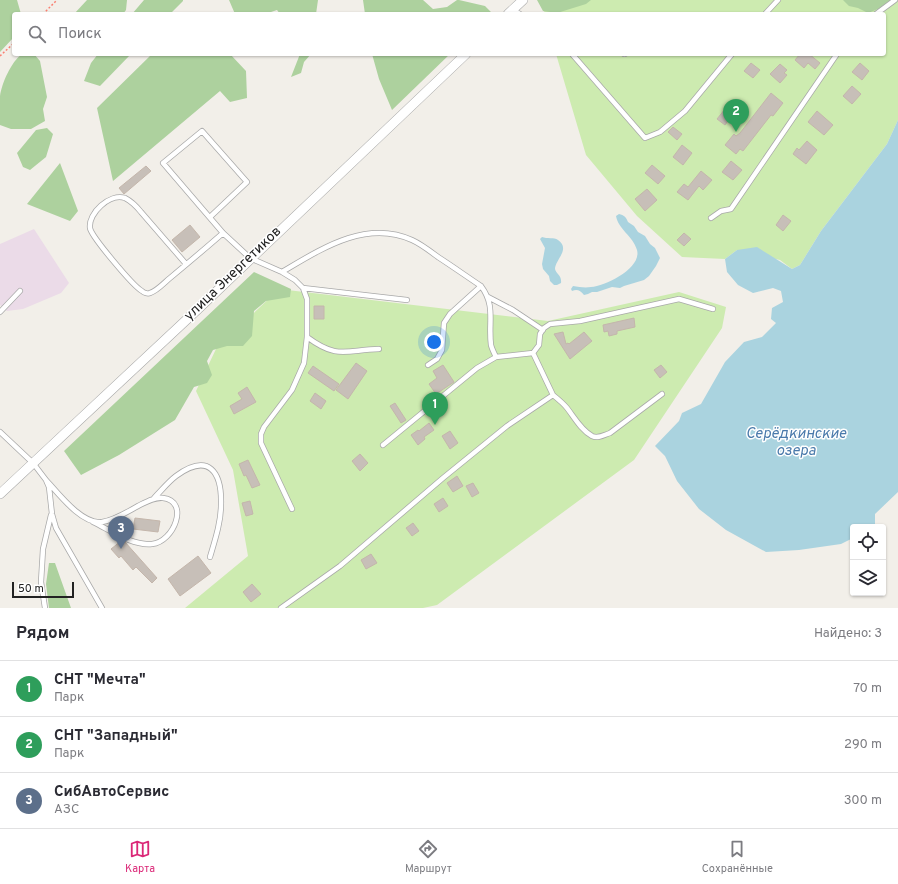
<!DOCTYPE html>
<html lang="ru">
<head>
<meta charset="utf-8">
<style>
  body { margin:0; font-family:Overpass,sans-serif; background:#f7f7f7; color:#2b2b33 }
  .controls { position:absolute; right:12px; bottom:12px; display:grid; overflow:hidden; border-radius:4px; box-shadow:0 1px 3px #0004 }
  .controls button { width:36px; height:36px; display:grid; place-items:center; padding:0; border:0; border-bottom:1px solid #e1e1e2; background:#fff; color:#2b2b33; font:20px sans-serif }
  .scale { position:absolute; left:12px; bottom:10px; width:62px; box-sizing:border-box; padding-left:4px; border:2px solid #222; border-top:0; font-size:11px; line-height:14px; white-space:nowrap; color:#222; -webkit-text-stroke:3px #fff; paint-order:stroke }
  .you { position:absolute; left:434px; top:342px; width:14px; height:14px; margin:-10px; border:3px solid #fff; border-radius:50%; background:#1a73e8; box-shadow:0 0 0 6px #1a73e833 }
  .badge { display:grid; place-items:center; width:26px; height:26px; border-radius:50%; background:#db2777; color:#fff; font-size:13px; font-weight:700 }
  .pin { position:absolute; translate:-50% -33px; filter:drop-shadow(0 1px 2px #0008) }
  .pin::after { content:''; position:absolute; top:21px; width:14px; height:12px; background:inherit; clip-path:polygon(0 0,100% 0,50% 100%) }
  .list { margin:0; padding:0; list-style:none }
  h2 { display:flex; justify-content:space-between; align-items:center; height:52px; margin:0; padding:0 16px; font-size:17px }
  h2 small { font-size:13px; font-weight:400; color:#7c7c81 }
  .list li { display:grid; grid-template-columns:26px 1fr auto; gap:12px; align-items:center; box-sizing:border-box; height:56px; padding:0 16px; border-top:1px solid #e1e1e2 }
  .list b { display:block; font-size:15px; white-space:nowrap }
  .list p { margin:0; font-size:13px; white-space:nowrap; color:#7c7c81 }
  .list em { font-size:13px; font-style:normal; color:#7c7c81 }
  .icon { flex:none; width:22px; height:22px; fill:none; stroke:currentColor; stroke-width:2; stroke-linecap:round; stroke-linejoin:round }
  .map { position:relative; flex:none; width:898px; height:608px; overflow:hidden }
  .search { position:absolute; background:#fff; box-shadow:0 1px 3px #0004; left:12px; right:12px; top:12px; height:44px; display:flex; align-items:center; gap:10px; box-sizing:border-box; padding:0 14px; border-radius:4px; color:#7c7c81; font-size:15px }
  .sheet { height:220px; background:#fff }
  nav { display:flex; justify-content:space-around; align-items:center; box-sizing:border-box; height:56px; border-top:1px solid #e1e1e2; background:#fff; font-size:11px; color:#7c7c81 }
  nav a { display:grid; justify-items:center; gap:2px }
  nav .on { color:#db2777 }
  .map>svg:first-child { display:block }
  .industrial { fill:#ebdbe8 }
  .grass { fill:#cdebb0 }
  .forest { fill:#add19e }
  .water { fill:#aad3df }
  .building { fill:#c7bfb8; stroke:#c4b6ab }
  .lines { fill:none; stroke-linecap:round; stroke-linejoin:round }
  .service-casing { stroke:#a9a9a9; stroke-width:6 }
  .minor-casing { stroke:#a9a9a9; stroke-width:10 }
  .path { stroke:#fa8072; stroke-width:1.5; stroke-dasharray:2 2; stroke-linecap:butt }
  .service { stroke:#fff; stroke-width:4.5 }
  .minor { stroke:#fff; stroke-width:9 }
  .labels { text-anchor:middle; dominant-baseline:central; stroke-width:3; stroke-linejoin:round; paint-order:stroke }
  .street-label { font-size:14px; fill:#222; stroke:#fff }
  .water-label { font-size:15px; font-style:italic; fill:#4a7aab; stroke:#fff }
</style>
</head>
<body>
<div class="map">
<svg width="898" height="608" viewBox="0 0 898 608">
  <rect width="100%" height="100%" fill="#f2efe9"/>
  <path class="industrial" d="M34 229 69 283 61 293 23 309 7 311 0 305V244Z"/>
  <path class="grass" d="M541 0H898V120L887 144 821 231 800 265 792 269 780 260 737 250 725 259 682 257 637 216 586 155 556 54H884V14H545Z
    M279 289 548 321 679 292 726 307 722 328 634 460 437 605 423 608H185L248 556 233 470 196 391 216 349Z"/>
  <path class="forest" d="M0 0H17L21 14H14V37L0 52Z
    M87 0H127L126 10 123 14H74Z
    M144 0H183V1L170 14H132Z
    M229 0H318L316 14H280L277 10 271 12 270 14H235Z
    M363 0H423L433 9 447 7 457 0H459L485 6 492 13 365 14Z
    M537 0H591L586 4 557 13 543 11Z
    M843 0H891L883 7 868 13 858 8 849 6Z
    M22 54H34L40 61 47 97 43 109 45 121 31 129H11L0 125C0 116 0 105 0 96 2 83 11 62 22 54Z
    M98 54H131L100 86 84 81 91 63Z
    M152 54H230L246 71 247 98 230 102 220 91 113 181 97 108Z
    M300 54H311L304 62 301 73 291 77Z
    M372 54H450L392 110 379 79Z
    M47 128 53 134 46 157 30 170 23 167 17 153 36 130Z
    M60 163 78 211 70 221 27 204Z
    M254 272 291 289 290 297 266 301 254 311 252 336 243 346H227L213 350 207 361 212 375 207 383 194 387 175 420 119 455 81 475 64 451Z
    M49 563H55L71 608H49L46 584Z"/>
  <path class="water" d="M898 120V492L875 514V527H853V538L841 544 799 550 766 552 726 530 699 509 677 481 665 456 655 446 679 421 682 413 701 404 725 362 744 342 762 337 776 323 771 319 772 308 783 302 781 291 773 288 753 293 738 285 727 272 725 259 737 250 757 247 792 269 800 265 821 231 887 144Z
    M619 214C624 215 626 217 628 222L634 226 638 232 645 236 650 244 655 248 660 258 656 266 649 276 644 280 624 286 620 288 612 287 597 292H592L588 294 584 295C580 290 577 289 572 291L571 289 573 286C579 287 585 288 591 287 606 286 642 268 637 250 633 236 618 229 616 216Z
    M542 237C547 239 554 237 558 240 571 249 555 260 555 269 556 274 562 275 561 283L557 285H554L550 281 549 276 543 269 542 264 545 248 540 239Z"/>
  <path class="building" d="M800 54H809L820 63 815 69 808 63 804 68 795 60Z
    M751 63 760 70 753 78 744 71Z
    M860 63 869 71 862 80 852 72Z
    M780 64 787 70 784 73 787 75 780 83 770 74Z
    M852 86 861 94 852 104 843 96Z
    M771 93 783 103 773 116 771 115 743 151 740 149 736 154 725 145 734 134 736 136 740 133Z
    M725 109 732 115 725 125 717 119Z
    M817 111 833 125 824 135 808 122Z
    M673 127 682 134 677 140 668 132Z
    M807 141 817 150 806 164 793 154 797 148 799 150Z
    M682 145 692 153 683 165 673 157Z
    M731 161 742 170 733 180 722 172Z
    M652 165 665 176 658 184 645 173Z
    M146 166 151 171 124 194 119 188Z
    M701 171 712 180 703 190 699 186 688 200 677 192 684 184 688 187Z
    M647 189 657 200 645 211 635 199Z
    M783 215 791 221 783 231 776 225Z
    M190 225 200 237 182 252 172 240Z
    M684 233 691 239 684 246 677 240Z
    M314 306H324V319H314Z
    M634 318 635 327 617 331V334L609 336 608 331 604 332 603 325Z
    M563 332 566 344 568 343 569 344 584 332 592 341 570 359 554 334Z
    M356 363 367 371 348 399 336 390Z
    M443 365 454 382 436 394 429 384 437 378 433 371Z
    M661 365 667 372 660 378 654 370Z
    M313 366 339 384 334 391 308 373Z
    M247 387 256 402 234 414 230 406 242 399 238 393Z
    M315 393 326 401 321 409 310 401Z
    M395 403 406 420 401 423 390 406Z
    M429 423 434 430 424 437 425 439 418 445 411 435 418 430 419 431Z
    M450 431 458 443 450 449 442 436Z
    M360 454 368 463 360 471 352 461Z
    M248 460 260 485 252 488 246 475 244 476 239 464Z
    M457 476 463 486 453 492 447 483Z
    M473 483 479 493 472 497 466 486Z
    M443 498 448 506 439 512 434 504Z
    M250 501 253 514 246 516 242 503Z
    M135 518 160 521 158 532 133 529Z
    M413 523 419 531 412 536 406 528Z
    M121 541 125 542 157 578 152 583 136 567 133 570 121 556 119 558 111 549Z
    M371 554 377 563 366 569 361 560Z
    M198 556 211 573 180 596 168 579Z
    M252 584 261 594 251 602 243 592Z"/>
  <g class="lines">
    <g class="service-casing">
      <path id="service" d="M513 10 520 14
        M765 14 778 0
        M876 14 895 0
        M572 54 645 138 660 132 685 111 732 54
        M624 54H625
        M210 217 247 182 202 131 163 163 223 233 250 258 282 272 295 280 303 288 307 299V337L304 363 292 390 264 427 261 434V443L292 509
        M711 218 721 211 731 209 837 54
        M186 264 141 212C137 207 131 201 125 198 110 193 88 213 90 228 91 236 133 286 142 291 144 293 148 294 150 293 157 291 165 282 170 278 188 263 206 248 223 233
        M282 272C321 249 366 219 412 240 421 244 430 251 438 257 452 266 466 276 481 286 496 306 488 322 491 345 492 349 494 353 496 357
        M303 288 407 300
        M488 297 513 310 543 330
        M0 312 20 291
        M307 337C338 360 346 350 379 349
        M533 353 539 345 540 334 544 328 550 324 580 321 679 299 713 309
        M428 365 437 359 442 350 444 323 450 314 481 286
        M553 395C558 399 563 403 567 408 574 417 581 430 592 436 598 439 604 435 610 433L662 394
        M0 432 33 463 46 480 49 487 52 514 56 528 102 608
        M46 480C58 493 82 525 102 522 115 520 127 512 138 506 146 502 154 497 163 498 190 501 174 542 152 544 132 546 110 530 93 522
        M154 498C161 491 168 482 176 476 209 452 222 472 221 505 221 522 215 540 210 557
        M45 608 41 582 43 549 51 515
        M281 608 340 566 443 478 507 426 553 395 533 353 496 357 477 368 383 445"/>
    </g>
    <g class="minor-casing">
      <path id="minor" d="M508 14 523 0
        M0 494 198 309 466 54"/>
    </g>
    <path class="path" d="M43 14 57 0
      M0 56 14 43"/>
    <use href="#service" class="service"/>
    <use href="#minor" class="minor"/>
  </g>
  <g class="labels">
    <g class="street-label">
      <text transform="translate(233 274) rotate(-44)">улица Энергетиков</text>
    </g>
    <g class="water-label">
      <text x="796" y="434">Серёдкинские<tspan x="796" dy="17">озера</tspan></text>
    </g>
  </g>
</svg>
<div class="controls">
<button><svg class="icon" aria-label="locate" viewBox="0 0 24 24"><circle cx="12" cy="12" r="6"/><path d="M12 2v4M12 18v4M2 12h4M18 12h4"/></svg></button>
<button><svg class="icon" aria-label="layers" viewBox="0 0 24 24"><path d="M12 4l9 5-9 5-9-5zM3 14l9 5 9-5"/></svg></button>
</div>
<div class="scale">50 m</div>
<div class="you"></div>
<div class="pin badge" style="left:435px;top:425px;background:#2e9e5b">1</div>
<div class="pin badge" style="left:736px;top:132px;background:#2e9e5b">2</div>
<div class="pin badge" style="left:121px;top:549px;background:#5c6f8a">3</div>
<div class="search"><svg class="icon" aria-label="search" viewBox="0 0 24 24"><circle cx="10" cy="10" r="6"/><path d="M15 15l6 6"/></svg>Поиск</div>
</div>
<section class="sheet">
<h2>Рядом<small>Найдено: 3</small></h2>
<ul class="list">
<li><span class="badge" style="background:#2e9e5b">1</span><div><b>СНТ &quot;Мечта&quot;</b><p>Парк</p></div><em>70 m</em></li>
<li><span class="badge" style="background:#2e9e5b">2</span><div><b>СНТ &quot;Западный&quot;</b><p>Парк</p></div><em>290 m</em></li>
<li><span class="badge" style="background:#5c6f8a">3</span><div><b>СибАвтоСервис</b><p>АЗС</p></div><em>300 m</em></li>
</ul>
</section>
<nav>
<a class="on"><svg class="icon" aria-label="map" viewBox="0 0 24 24"><path d="M3 6l6-2 6 2 6-2v14l-6 2-6-2-6 2zM9 4v14M15 6v14"/></svg>Карта</a>
<a><svg class="icon" aria-label="directions" viewBox="0 0 24 24"><path d="M12 3l9 9-9 9-9-9zM9 14v-3h6M13 9l2 2-2 2"/></svg>Маршрут</a>
<a><svg class="icon" aria-label="saved" viewBox="0 0 24 24"><path d="M7 4h10v16l-5-4-5 4z"/></svg>Сохранённые</a>
</nav>
</body>
</html>
